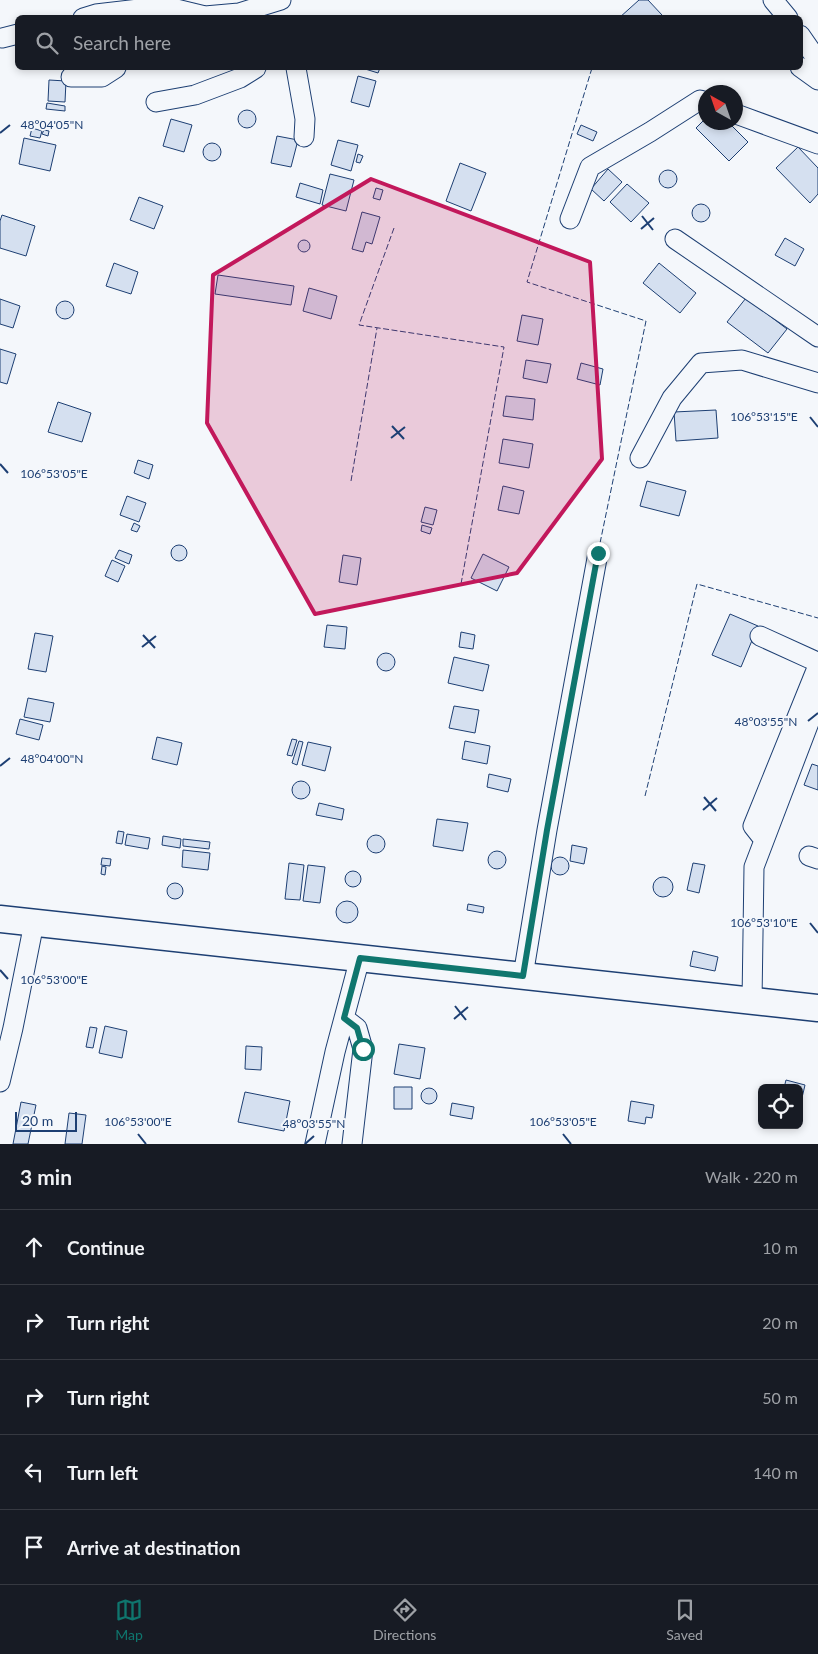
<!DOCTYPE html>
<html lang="en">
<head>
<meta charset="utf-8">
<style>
  body { margin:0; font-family:Lato,sans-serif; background:#20242c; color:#f1f3f6 }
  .controls { position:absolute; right:15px; bottom:15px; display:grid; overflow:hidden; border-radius:8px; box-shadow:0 2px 8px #0003 }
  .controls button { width:45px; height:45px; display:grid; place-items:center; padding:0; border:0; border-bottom:1px solid #363941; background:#171b24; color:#f1f3f6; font:25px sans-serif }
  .compass { position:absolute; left:698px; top:85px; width:45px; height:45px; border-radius:50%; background:#171b24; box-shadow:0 2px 8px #0003; rotate:320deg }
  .scale { position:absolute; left:15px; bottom:12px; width:62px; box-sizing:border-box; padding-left:5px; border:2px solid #1d3f73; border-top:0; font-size:14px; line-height:18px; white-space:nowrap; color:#1d3f73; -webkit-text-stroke:4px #f4f7fb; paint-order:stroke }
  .stop { position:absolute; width:15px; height:15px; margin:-11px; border:4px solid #0f766e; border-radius:50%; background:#fff }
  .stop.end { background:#0f766e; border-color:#fff; box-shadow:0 1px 5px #0008 }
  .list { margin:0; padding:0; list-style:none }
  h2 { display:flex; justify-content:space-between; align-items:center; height:65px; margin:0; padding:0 20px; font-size:21px }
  h2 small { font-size:16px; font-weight:400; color:#9ea1a6 }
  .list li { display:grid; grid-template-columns:32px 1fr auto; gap:15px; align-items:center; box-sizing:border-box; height:75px; padding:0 20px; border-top:1px solid #363941 }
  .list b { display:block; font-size:19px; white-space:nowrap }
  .list em { font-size:16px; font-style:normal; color:#9ea1a6 }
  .icon { flex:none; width:28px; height:28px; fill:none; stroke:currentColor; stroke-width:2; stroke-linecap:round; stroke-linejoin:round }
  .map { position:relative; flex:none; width:818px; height:1144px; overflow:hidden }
  .search { position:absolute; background:#171b24; box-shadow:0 2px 8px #0003; left:15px; right:15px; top:15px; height:55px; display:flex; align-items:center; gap:12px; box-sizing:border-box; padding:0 18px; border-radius:8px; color:#9ea1a6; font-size:19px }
  .sheet { height:440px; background:#171b24 }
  nav { display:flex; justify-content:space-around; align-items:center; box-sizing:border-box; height:70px; border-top:1px solid #363941; background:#171b24; font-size:14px; color:#9ea1a6 }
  nav a { display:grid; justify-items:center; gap:2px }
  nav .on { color:#0f766e }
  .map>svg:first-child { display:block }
  .building { fill:#d5e0f0; stroke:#1d3f73 }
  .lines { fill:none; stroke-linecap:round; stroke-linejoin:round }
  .street-casing { stroke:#1d3f73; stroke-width:21 }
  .secondary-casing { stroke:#1d3f73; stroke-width:29 }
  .street { stroke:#f4f7fb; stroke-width:19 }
  .secondary { stroke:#f4f7fb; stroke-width:26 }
  .fence { stroke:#1d3f73; stroke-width:1; stroke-dasharray:6 2.5; stroke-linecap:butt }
  .route { stroke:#0f766e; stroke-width:6 }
  .marked { fill:#c2185b; fill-opacity:0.2; stroke:#c2185b; stroke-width:4; stroke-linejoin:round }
  .ticks { fill:none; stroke:#1d3f73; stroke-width:2 }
  .ticks-label { font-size:12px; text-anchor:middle; fill:#1d3f73; stroke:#f4f7fb; stroke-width:4; stroke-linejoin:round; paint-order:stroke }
</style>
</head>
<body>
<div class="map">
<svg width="818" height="1144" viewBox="0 0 818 1144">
  <rect width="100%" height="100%" fill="#f4f7fb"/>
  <path class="building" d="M639 0H648L662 15 659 18H619Z
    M362 68H380L378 73Z
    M358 76 376 81 369 107 351 102Z
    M49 80 66 81 65 102 48 101Z
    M47 103 65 106V111L46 109Z
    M238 119a9 9 0 1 1 18 0a9 9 0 1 1-18 0Z
    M706 118V122H728L748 142 729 161 696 128Z
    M171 119 192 125 184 152 163 146Z
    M581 125 597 132 593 141 577 134Z
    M32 128 42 131 40 138 30 136Z
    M44 130 49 131 48 136 42 134Z
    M277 136 298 140 291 167 271 163Z
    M24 138 56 145 50 171 19 164Z
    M338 140 358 145 351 171 331 165Z
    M203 152a9 9 0 1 1 18 0a9 9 0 1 1-18 0Z
    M798 147 818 168V194L810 203 776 168Z
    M358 154 363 156 360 163 356 162Z
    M460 163 486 173 471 211 446 201Z
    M608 169 622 182 604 201 591 189Z
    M659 179a9 9 0 1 1 18 0a9 9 0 1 1-18 0Z
    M330 174 354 180 346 211 322 205Z
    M300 183 323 190 320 204 296 197Z
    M627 184 649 203 631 222 610 202Z
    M376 188 383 190 380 200 373 198Z
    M139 197 163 206 154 229 130 220Z
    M692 213a9 9 0 1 1 18 0a9 9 0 1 1-18 0Z
    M362 212 380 217 372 244 366 242 363 252 352 249Z
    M2 215 35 226 26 256 0 248V221Z
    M785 238 804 249 795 266 775 255Z
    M298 246a6 6 0 1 1 12 0a6 6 0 1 1-12 0Z
    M114 263 138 272 131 294 106 286Z
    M659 263 696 293 680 313 643 283Z
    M218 275 294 286 291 305 215 294Z
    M309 288 337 296 331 319 303 311Z
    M746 298 787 329 768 353 727 322Z
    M0 299 20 306 13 328 0 324Z
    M56 310a9 9 0 1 1 18 0a9 9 0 1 1-18 0Z
    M522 315 543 319 538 345 517 341Z
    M0 349 16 354 7 384 0 382Z
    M526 360 551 364 547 383 523 378Z
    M581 363 603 369 600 385 577 379Z
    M506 396 535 399 533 420 503 416Z
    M58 402 91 413 82 442 48 432Z
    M716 410 718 438 676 441 674 412Z
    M503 439 533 444 529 468 499 463Z
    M138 460 153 465 149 479 134 473Z
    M647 481 686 491 679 516 640 506Z
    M503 486 524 491 519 514 498 510Z
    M127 496 146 503 139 522 120 515Z
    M425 507 437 510 433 525 421 522Z
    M134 523 140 526 137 532 131 530Z
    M422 525 432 528 430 534 421 531Z
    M171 553a8 8 0 1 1 16 0a8 8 0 1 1-16 0Z
    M119 550 132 555 129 564 115 558Z
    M483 554 509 567 497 591 471 578Z
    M343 555 361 558 357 585 339 582Z
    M112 560 125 566 118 582 105 576Z
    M730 614 758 626 741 667 712 655Z
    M327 625 347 627 345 649 324 647Z
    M461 632 475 635 473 649 459 647Z
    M35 633 53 636 46 672 28 669Z
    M377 662a9 9 0 1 1 18 0a9 9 0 1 1-18 0Z
    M454 657 489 665 483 691 448 683Z
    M28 698 54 703 50 722 24 717Z
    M454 706 479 710 475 733 449 728Z
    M20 719 43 725 39 740 16 734Z
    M157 737 182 743 177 765 152 759Z
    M292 739 297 740 292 756 287 755Z
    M299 741 303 742 297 765 292 763Z
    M465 741 490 746 487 764 462 759Z
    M308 742 331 747 325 771 302 765Z
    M812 764 818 766V790L804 785Z
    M489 774 511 779 508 792 487 787Z
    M292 790a9 9 0 1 1 18 0a9 9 0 1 1-18 0Z
    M319 803 344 809 342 820 316 815Z
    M437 819 468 823 463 851 433 846Z
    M118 831 124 832 122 844 116 843Z
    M127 834 150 838 148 849 125 845Z
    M367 844a9 9 0 1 1 18 0a9 9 0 1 1-18 0Z
    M163 836 181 839 180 848 162 845Z
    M183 839 210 842 209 849 183 846Z
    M572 845 587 848 584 864 570 861Z
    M183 850 210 853 208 870 182 867Z
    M488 860a9 9 0 1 1 18 0a9 9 0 1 1-18 0Z
    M551 866a9 9 0 1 1 18 0a9 9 0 1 1-18 0Z
    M102 858 111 859 110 866 101 865Z
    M289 863 304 865 300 900 285 899Z
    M693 863 705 865 699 893 687 890Z
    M308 865 325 867 320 903 303 901Z
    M102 866 106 867 105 875 101 874Z
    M345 879a8 8 0 1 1 16 0a8 8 0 1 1-16 0Z
    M653 887a10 10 0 1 1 20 0a10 10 0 1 1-20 0Z
    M167 891a8 8 0 1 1 16 0a8 8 0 1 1-16 0Z
    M336 912a11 11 0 1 1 22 0a11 11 0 1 1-22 0Z
    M468 904 484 907 483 913 467 910Z
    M693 951 718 957 715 971 690 966Z
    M105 1026 127 1031 122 1058 99 1053Z
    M90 1027 97 1028 93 1048 86 1047Z
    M399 1044 425 1048 420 1079 394 1074Z
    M246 1046 262 1047 261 1070 245 1069Z
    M786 1080 805 1085 801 1102 799 1101V1088H784Z
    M394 1087H412V1109H394Z
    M421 1096a8 8 0 1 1 16 0a8 8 0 1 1-16 0Z
    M245 1092 290 1101 284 1131 238 1122Z
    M631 1101 654 1105 652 1118 646 1117 645 1124 628 1121Z
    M21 1102 36 1105 28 1144H13Z
    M452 1103 474 1107 472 1119 450 1115Z
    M69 1113 86 1115 82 1144H65Z"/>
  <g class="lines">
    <g class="street-casing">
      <path id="street" d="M773 0 788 18
        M83 18 96 14 164 6 205 16 239 13 281 0
        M800 35 818 61
        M2 38 18 34
        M800 67 818 80
        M296 68 305 119 304 137
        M71 77H102L116 68
        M156 102 195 95 240 78 256 68
        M736 114 818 144
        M570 219 590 167 650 132 700 100 706 102
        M675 239 818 337
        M640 458 672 398 701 363 742 360 818 383
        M760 636 815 661 817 668 753 826 764 840
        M809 856 818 859
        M523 976 547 830 598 553
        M752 1001 754 867 818 699
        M344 1018 357 1028 363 1049 352 1144
        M0 1082 13 1028 34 923
        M315 1144 335 1052 360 958"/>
    </g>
    <g class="secondary-casing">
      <path id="secondary" d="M0 919 818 1008"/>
    </g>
    <use href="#street" class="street"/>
    <use href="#secondary" class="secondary"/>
    <path class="fence" d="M592 68 527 282 646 321 599 548
      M394 228 359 325 504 347 461 584
      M351 481 377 328
      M645 796 697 584 818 618"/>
  </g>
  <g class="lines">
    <path class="route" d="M363 1049 357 1028 344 1018 360 958 523 976 547 830 598 553"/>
  </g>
  <path class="marked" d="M371 179 590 262 602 459 517 573 315 614 207 423 213 275Z"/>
  <path class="ticks" d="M0 133 10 125M642 216 653 230M641 229 654 218M810 417 818 427M392 426 404 439M391 438 405 427M0 464 8 473M143 635 155 648M142 647 156 636M808 721 818 713M0 766 10 758M704 797 716 811M703 810 717 798M810 923 818 933M0 970 8 979M455 1006 466 1020M454 1019 468 1007M138 1134 146 1144M563 1134 571 1144M305 1144 314 1136"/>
  <g class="ticks-label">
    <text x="52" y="129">48°04'05"N</text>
    <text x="764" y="421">106°53'15"E</text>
    <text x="54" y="478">106°53'05"E</text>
    <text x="766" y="726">48°03'55"N</text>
    <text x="52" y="763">48°04'00"N</text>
    <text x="764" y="927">106°53'10"E</text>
    <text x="54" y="984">106°53'00"E</text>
    <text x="138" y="1126">106°53'00"E</text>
    <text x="563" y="1126">106°53'05"E</text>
    <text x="314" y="1128">48°03'55"N</text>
  </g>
</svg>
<div class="controls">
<button><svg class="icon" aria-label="locate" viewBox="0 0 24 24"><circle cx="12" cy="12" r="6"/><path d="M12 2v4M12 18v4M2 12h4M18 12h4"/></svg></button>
</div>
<svg class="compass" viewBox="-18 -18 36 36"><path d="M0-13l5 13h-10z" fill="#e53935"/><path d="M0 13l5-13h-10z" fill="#9ea1a6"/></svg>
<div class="scale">20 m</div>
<div class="stop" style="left:363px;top:1049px"></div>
<div class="stop end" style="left:598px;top:553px"></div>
<div class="search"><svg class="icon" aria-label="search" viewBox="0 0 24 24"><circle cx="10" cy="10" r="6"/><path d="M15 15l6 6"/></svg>Search here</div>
</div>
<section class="sheet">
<h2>3 min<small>Walk · 220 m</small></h2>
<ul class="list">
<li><svg class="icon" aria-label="ahead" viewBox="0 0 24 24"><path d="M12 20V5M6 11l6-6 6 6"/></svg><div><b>Continue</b></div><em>10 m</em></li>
<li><svg class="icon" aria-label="right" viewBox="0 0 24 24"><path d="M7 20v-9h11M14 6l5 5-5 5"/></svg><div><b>Turn right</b></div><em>20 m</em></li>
<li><svg class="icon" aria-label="right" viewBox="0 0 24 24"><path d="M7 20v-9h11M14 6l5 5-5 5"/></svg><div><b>Turn right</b></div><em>50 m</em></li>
<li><svg class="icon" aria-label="left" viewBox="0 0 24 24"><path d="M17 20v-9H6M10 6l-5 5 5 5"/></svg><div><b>Turn left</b></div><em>140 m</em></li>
<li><svg class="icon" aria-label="arrive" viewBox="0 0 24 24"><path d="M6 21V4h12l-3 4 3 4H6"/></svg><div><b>Arrive at destination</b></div></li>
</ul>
</section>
<nav>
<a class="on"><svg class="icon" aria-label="map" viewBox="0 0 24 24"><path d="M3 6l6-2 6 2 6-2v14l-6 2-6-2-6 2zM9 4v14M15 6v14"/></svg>Map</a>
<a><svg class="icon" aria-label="directions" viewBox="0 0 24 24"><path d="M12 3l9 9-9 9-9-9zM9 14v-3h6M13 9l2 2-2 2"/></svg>Directions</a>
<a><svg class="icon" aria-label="saved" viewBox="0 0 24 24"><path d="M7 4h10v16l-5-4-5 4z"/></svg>Saved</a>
</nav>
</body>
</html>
